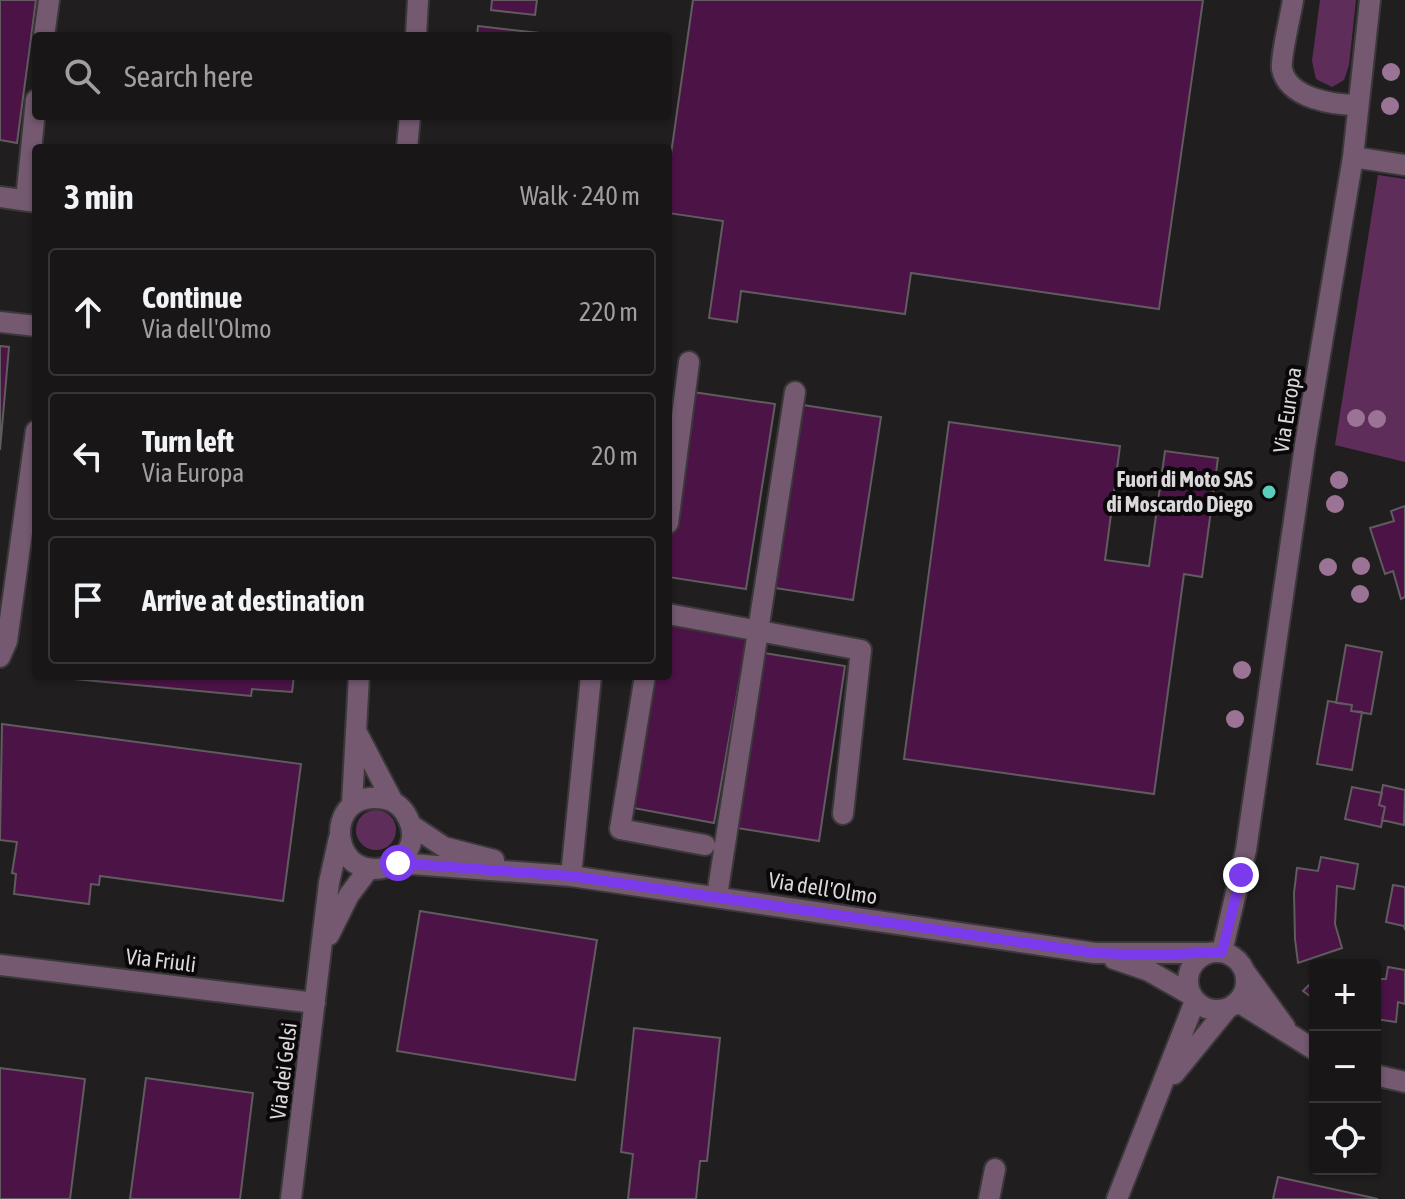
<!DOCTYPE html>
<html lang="en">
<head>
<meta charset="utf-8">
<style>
  body { margin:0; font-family:"Asap Condensed",sans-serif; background:#262325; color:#f1f3f6 }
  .controls { position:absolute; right:24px; bottom:24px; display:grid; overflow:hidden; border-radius:8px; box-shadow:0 2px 6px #0004 }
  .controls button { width:72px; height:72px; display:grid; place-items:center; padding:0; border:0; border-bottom:2px solid #373537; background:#191618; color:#f1f3f6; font:40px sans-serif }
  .stop { position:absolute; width:24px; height:24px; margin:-18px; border:6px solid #7c3aed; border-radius:50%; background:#fff }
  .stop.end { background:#7c3aed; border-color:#fff; box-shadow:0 2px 8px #0008 }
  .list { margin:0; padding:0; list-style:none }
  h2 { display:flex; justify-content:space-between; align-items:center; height:104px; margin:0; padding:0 32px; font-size:34px }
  h2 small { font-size:26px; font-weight:400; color:#9f9fa2 }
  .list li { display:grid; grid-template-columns:52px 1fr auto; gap:24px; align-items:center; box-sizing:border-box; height:128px; margin:0 16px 16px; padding:0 16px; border:2px solid #373537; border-radius:8px }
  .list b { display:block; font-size:30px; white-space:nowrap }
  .list p { margin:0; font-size:26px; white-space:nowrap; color:#9f9fa2 }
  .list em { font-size:26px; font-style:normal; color:#9f9fa2 }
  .icon { flex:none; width:44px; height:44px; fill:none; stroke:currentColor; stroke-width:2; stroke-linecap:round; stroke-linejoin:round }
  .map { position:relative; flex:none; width:1405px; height:1199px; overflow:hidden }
  .search { position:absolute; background:#191618; box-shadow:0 2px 6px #0004; left:32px; top:32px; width:640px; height:88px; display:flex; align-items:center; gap:20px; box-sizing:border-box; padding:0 28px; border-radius:8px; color:#9f9fa2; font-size:30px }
  .panel { position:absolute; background:#191618; box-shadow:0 2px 6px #0004; left:32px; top:144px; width:640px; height:536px; border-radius:8px }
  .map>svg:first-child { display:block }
  .green { fill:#5f2d5a }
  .building { fill:#4c1347; stroke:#5f5b5e; stroke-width:2 }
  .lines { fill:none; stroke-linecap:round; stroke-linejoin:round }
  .minor-casing { stroke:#3b383a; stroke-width:24 }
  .minor { stroke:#745970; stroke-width:20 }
  .tree { fill:#9b7395 }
  .route { stroke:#7c3aed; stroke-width:10 }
  .poi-dot { fill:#5acebc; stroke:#0a0809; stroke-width:3 }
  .labels { text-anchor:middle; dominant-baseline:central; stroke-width:8; stroke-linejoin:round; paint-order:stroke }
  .street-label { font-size:22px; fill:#dad8da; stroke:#0a0809 }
  .poi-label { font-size:22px; font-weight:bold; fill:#dad8da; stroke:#0a0809; text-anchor:end }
</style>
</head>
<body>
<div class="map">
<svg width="1405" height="1199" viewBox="0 0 1405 1199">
  <rect width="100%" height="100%" fill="#211e20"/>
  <path class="green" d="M1320 0H1356L1349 65 1344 80 1332 87 1316 79 1312 61Z
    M1378 175 1405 179V462L1335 445Z
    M356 830a20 20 0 1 1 40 0a20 20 0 1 1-40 0Z"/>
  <path class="building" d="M0 0H36L17 143 0 140Z
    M492 0H537L535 15 491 10Z
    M693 0H1203L1159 309 911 273 905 314 741 291 737 322 709 318 723 221 668 213V175Z
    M478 26 539 33V36H477Z
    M0 346 9 347 0 450Z
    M693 392 775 404 746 589 668 577V555Z
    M803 405 881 417 853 600 775 588Z
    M949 422 1120 446 1105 560 1149 566 1165 451 1218 458 1202 577 1184 574 1154 794 904 759Z
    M1405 506V597L1401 599 1393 571 1385 574 1370 528 1394 521 1391 511Z
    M668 624 747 638 714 823 628 807 651 676H668Z
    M1346 645 1382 652 1371 714 1351 711 1352 705 1336 703Z
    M764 653 845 666 819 841 737 828Z
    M64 676H294L292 692 252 689 251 696 64 678Z
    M1328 701 1352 705 1351 711 1362 712 1352 770 1317 764Z
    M2 724 301 764 283 901 100 876 99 885 91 884 89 904 14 894 16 874 12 873 17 842 0 840Z
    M1383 785 1405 790 1404 825 1382 820 1385 807 1379 805Z
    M1352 787 1382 793 1379 805 1385 807 1381 827 1345 819Z
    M1321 857 1358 864 1354 889 1337 886 1335 924 1342 948 1298 963 1295 939 1294 893 1297 868 1318 871Z
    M1393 885 1405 887V930L1404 926 1386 922Z
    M420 911 597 940 575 1080 397 1051Z
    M1388 967 1405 970V1004L1398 1002 1396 1022 1375 1019V979H1386Z
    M1315 979V1000L1303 991Z
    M634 1028 720 1038 707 1161H700L696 1199H628L633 1154 621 1152Z
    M0 1068 85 1079 70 1199H0Z
    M146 1078 253 1093 240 1199H130Z
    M1278 1177 1378 1199H1273Z"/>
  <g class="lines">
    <g class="minor-casing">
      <path id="minor" d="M1293 0C1291 14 1280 58 1282 69 1288 99 1335 105 1358 105
        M44 36 49 0
        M416 36 418 0
        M407 148 410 116
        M1353 157 1405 165
        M0 197 36 202
        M26 200 36 100
        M0 322 36 326
        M668 523 689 362
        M668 614 861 650 843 814
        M0 657 7 641 36 431
        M645 676 620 829 705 845
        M357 733 392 800
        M352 804 359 676
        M411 825 444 847 494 860
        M398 863C401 858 406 853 409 848 418 829 405 803 385 799 318 786 329 895 398 863L571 876 1095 953H1207
        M571 876 591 676
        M717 896 795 392
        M329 935 349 895 368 870
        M1188 981a29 29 0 1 1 58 0a29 29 0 1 1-58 0Z
        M1222 952 1246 850 1305 445 1353 157 1370 0
        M1114 959 1149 971 1191 995
        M0 965 315 1003
        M1245 972 1285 1027
        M1238 1002 1315 1050
        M1174 1074 1227 1009
        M1375 1075 1405 1082
        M291 1199 329 883 339 838
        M989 1199 995 1169
        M1117 1199 1195 1001"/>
    </g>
    <use href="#minor" class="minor"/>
  </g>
  <g class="tree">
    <circle cx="1391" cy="72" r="9"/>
    <circle cx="1390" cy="106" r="9"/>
    <circle cx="1356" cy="418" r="9"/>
    <circle cx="1377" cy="419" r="9"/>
    <circle cx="1339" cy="480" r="9"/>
    <circle cx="1335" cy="504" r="9"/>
    <circle cx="1361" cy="566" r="9"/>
    <circle cx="1328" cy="567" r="9"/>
    <circle cx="1360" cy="594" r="9"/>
    <circle cx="1242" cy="670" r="9"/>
    <circle cx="1235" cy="719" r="9"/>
  </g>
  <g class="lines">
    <path class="route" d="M398 863 571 876 1095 953 1153 955 1222 952 1241 875"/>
  </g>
  <circle class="poi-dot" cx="1269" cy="492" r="8"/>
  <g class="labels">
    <g class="street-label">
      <text transform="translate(1287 410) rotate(-81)">Via Europa</text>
      <text transform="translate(823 888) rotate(9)">Via dell'Olmo</text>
      <text transform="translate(161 960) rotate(7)">Via Friuli</text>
      <text transform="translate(283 1071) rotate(-83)">Via dei Gelsi</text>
    </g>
    <g class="poi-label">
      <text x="1253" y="479">Fuori di Moto SAS<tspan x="1253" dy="25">di Moscardo Diego</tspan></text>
    </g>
  </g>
</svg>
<div class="controls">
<button>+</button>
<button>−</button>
<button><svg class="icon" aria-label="locate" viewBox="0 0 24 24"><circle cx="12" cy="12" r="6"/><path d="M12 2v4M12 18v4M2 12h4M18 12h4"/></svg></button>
</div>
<div class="stop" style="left:398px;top:863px"></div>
<div class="stop end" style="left:1241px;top:875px"></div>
<div class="search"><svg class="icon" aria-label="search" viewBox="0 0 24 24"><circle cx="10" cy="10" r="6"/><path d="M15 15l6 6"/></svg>Search here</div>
<section class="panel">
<h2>3 min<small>Walk · 240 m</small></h2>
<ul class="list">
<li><svg class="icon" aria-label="ahead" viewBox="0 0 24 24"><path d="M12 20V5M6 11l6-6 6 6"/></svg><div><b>Continue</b><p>Via dell'Olmo</p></div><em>220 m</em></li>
<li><svg class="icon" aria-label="left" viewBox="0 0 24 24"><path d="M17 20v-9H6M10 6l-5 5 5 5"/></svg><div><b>Turn left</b><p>Via Europa</p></div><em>20 m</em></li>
<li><svg class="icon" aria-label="arrive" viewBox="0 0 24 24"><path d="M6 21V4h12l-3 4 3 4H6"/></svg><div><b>Arrive at destination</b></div></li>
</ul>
</section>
</div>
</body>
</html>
